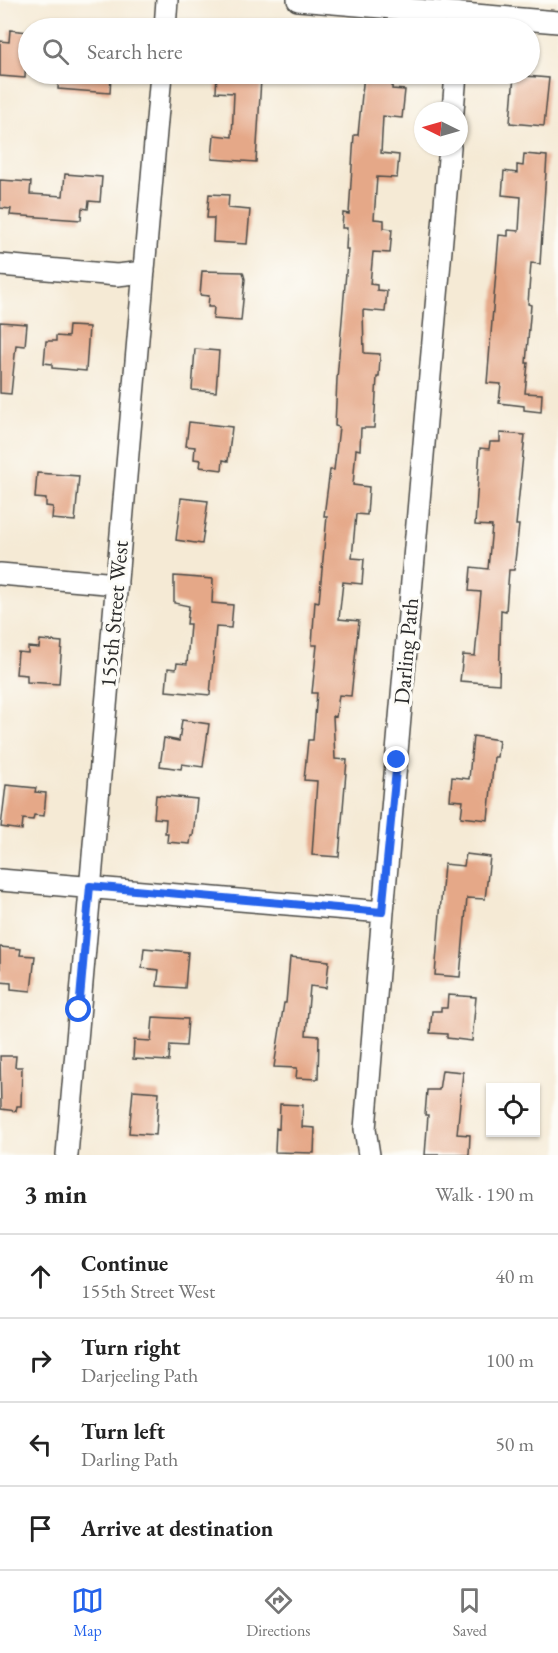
<!DOCTYPE html>
<html lang="en">
<head>
<meta charset="utf-8">
<style>
  body { margin:0; font-family:"EB Garamond",serif; background:#f6f6f6; color:#222 }
  .controls { position:absolute; right:18px; bottom:18px; display:grid; overflow:hidden; border-radius:0px; box-shadow:0 2px 4px #0004 }
  .controls button { width:54px; height:54px; display:grid; place-items:center; padding:0; border:0; border-bottom:2px solid #e0e0e0; background:#fff; color:#222; font:30px sans-serif }
  .compass { position:absolute; left:414px; top:102px; width:54px; height:54px; border-radius:50%; background:#fff; box-shadow:0 2px 4px #0004; rotate:275deg }
  .stop { position:absolute; width:18px; height:18px; margin:-14px; border:4px solid #2563eb; border-radius:50%; background:#fff }
  .stop.end { background:#2563eb; border-color:#fff; box-shadow:0 2px 6px #0008 }
  .list { margin:0; padding:0; list-style:none }
  h2 { display:flex; justify-content:space-between; align-items:center; height:78px; margin:0; padding:0 24px; font-size:26px }
  h2 small { font-size:20px; font-weight:400; color:#767676 }
  .list li { display:grid; grid-template-columns:39px 1fr auto; gap:18px; align-items:center; box-sizing:border-box; height:84px; padding:0 24px; border-top:2px solid #e0e0e0 }
  .list b { display:block; font-size:22px; white-space:nowrap }
  .list p { margin:0; font-size:20px; white-space:nowrap; color:#767676 }
  .list em { font-size:20px; font-style:normal; color:#767676 }
  .icon { flex:none; width:33px; height:33px; fill:none; stroke:currentColor; stroke-width:2; stroke-linecap:round; stroke-linejoin:round }
  .map { position:relative; flex:none; width:558px; height:1155px; overflow:hidden }
  .search { position:absolute; background:#fff; box-shadow:0 2px 4px #0004; left:18px; right:18px; top:18px; height:66px; display:flex; align-items:center; gap:15px; box-sizing:border-box; padding:0 21px; border-radius:33px; color:#767676; font-size:22px }
  .sheet { height:414px; background:#fff }
  nav { display:flex; justify-content:space-around; align-items:center; box-sizing:border-box; height:84px; border-top:2px solid #e0e0e0; background:#fff; font-size:16px; color:#767676 }
  nav a { display:grid; justify-items:center; gap:3px }
  nav .on { color:#2563eb }
  .map>svg:first-child { display:block }
  .building { fill:#e5a888 }
  .lines { fill:none; stroke-linecap:round; stroke-linejoin:round }
  .street-casing { stroke:#494844; stroke-width:24 }
  .street { stroke:#fff; stroke-width:21 }
  .route { stroke:#2563eb; stroke-width:8 }
  .labels { text-anchor:middle; dominant-baseline:central; stroke-width:6; stroke-linejoin:round; paint-order:stroke }
  .street-label { font-size:22px; fill:#2b2b2b; stroke:#fdfcf7 }
</style>
</head>
<body>
<div class="map">
<svg width="558" height="1155" viewBox="0 0 558 1155">
  <rect width="100%" height="100%" fill="#fdfcf7"/>
  <filter id="ink" filterUnits="userSpaceOnUse"><feTurbulence type="fractalNoise" baseFrequency=".0167" numOctaves="2"/><feDisplacementMap in="SourceGraphic" scale="12" xChannelSelector="R" yChannelSelector="G"/><feConvolveMatrix kernelMatrix="1 2 1 2 8 2 1 2 1" color-interpolation-filters="sRGB"/></filter>
  <filter id="wash" filterUnits="userSpaceOnUse"><feTurbulence type="fractalNoise" baseFrequency=".008" numOctaves="4" result="noise"/><feDisplacementMap in="SourceGraphic" scale="24" xChannelSelector="R" yChannelSelector="G"/><feGaussianBlur stdDeviation="1.35" result="paint"/><feColorMatrix in="noise" values="0 0 0 0 0 0 0 0 0 0 0 0 0 0 0 0 0 1.4 0 .05"/><feComposite in="paint" operator="in"/></filter>
  <g filter="url(#wash)">
    <rect width="100%" height="100%" fill="#f5ead5"/>
    <g id="blocks">
      <path class="building" d="M10 30 28 32V55H26L25 78 0 76V41L9 42Z
        M59 74H101L111 75 110 93 58 89Z
        M217 74H246L245 77 261 79 256 162 212 159 214 135 232 137 234 93 216 92Z
        M364 74H393L392 89 405 90 402 118 383 116 381 153 399 155 397 178 377 177 374 219 384 220V228L392 229 390 253 373 252 370 284 377 285V290L387 291 385 312 363 310 364 353 380 354 379 377H377L374 428H361L360 450 356 449 353 485 369 487 367 515 356 514 352 558 364 559 362 584 343 582 339 619 359 621 351 696 339 695 336 717 333 716 335 759 347 760 339 857 312 855 317 781 304 780 308 740H313L317 693H312L317 645H312L315 601 319 602 327 516H324L330 470H334L339 427 335 426 337 379 348 249H346L347 228H342L343 213 349 214 354 135H358Z
        M514 75 549 78 544 126 510 123Z
        M524 154 547 156 540 264 531 263 528 304 531 305 526 363H528L525 393 542 394 541 412 524 410V406L499 403 501 384 487 383 499 235 508 236V230L519 231 521 197 502 195 504 171 517 173V165L523 166Z
        M65 174 102 177 100 202 89 201 88 209 82 208 81 220 10 215 11 209 0 208V180L31 182 30 194 63 196Z
        M209 194 229 195 228 208 250 210 247 244 213 242 214 218H207Z
        M202 271 243 272 245 279 241 321 213 319 214 307H208L209 296 200 295Z
        M0 322 27 324 25 346 16 345 11 394 0 393Z
        M69 326 89 327 86 371 52 368V364L44 363 46 341H56V336L68 337Z
        M195 349 219 351 216 392 192 390Z
        M189 422 232 427 228 461 223 460 222 470 200 467 201 460 194 459 195 447 186 446Z
        M500 433 525 435 516 525H519L514 570H509L506 611 501 610 499 684 460 681 463 655 475 656 481 592 469 591 471 567 488 569 492 526 475 525 480 448 489 449 490 442H500Z
        M37 473 79 476 75 521 52 519 53 507 46 506V499L35 498Z
        M181 498 208 501 202 544 176 540Z
        M174 576 213 579 212 603 233 605 231 628 216 627 210 695 166 691 168 668 176 669 177 663 187 664 190 624H187L189 606 174 603Z
        M40 640 62 642 59 684 27 682V675L16 674 18 652 28 653V647L39 648Z
        M182 720 209 724 203 767 182 764 181 769 160 766 164 738 179 741Z
        M473 736 499 740 497 757H494L488 820 461 817 463 801 450 800 452 777 469 779Z
        M6 785 36 788 35 792 46 793 44 816 34 815 33 820 23 819 22 830 1 827Z
        M156 795 197 799 193 836H191L190 844 167 842 168 833H165L166 819 154 818Z
        M466 854 490 857 485 899 467 898 460 977 435 975 444 864 464 866Z
        M0 947 21 949 20 955 35 956 31 991 11 989V983L0 982Z
        M144 948 188 952 185 988 157 986 159 970 142 968Z
        M290 957 329 961 326 988 310 986 306 1035 319 1036 318 1079 296 1078 297 1068 274 1067 284 1003H286Z
        M448 995 476 997 472 1041 447 1038V1034L430 1033 432 1011H441V1008H447Z
        M153 1017 188 1019 186 1046 170 1045 169 1061 133 1059 134 1040 151 1041Z
        M0 1056H16L15 1067H22L21 1106H17L16 1111 1 1109Z
        M442 1070 463 1072 457 1134 470 1135 469 1155H425L428 1115H425L427 1090H439Z
        M133 1090 159 1092 156 1135 129 1133Z
        M280 1104 303 1105 302 1127 315 1128 314 1153 275 1152 276 1128 279 1129Z"/>
    </g>
  </g>
  <g filter="url(#ink)">
    <use href="#blocks" fill-opacity="0" stroke="#494844" stroke-width="1.5"/>
    <g class="lines">
      <g class="street-casing">
        <path id="street" d="M298 0 558 22
          M165 28 167 0
          M453 111 456 74
          M0 265 117 275 144 272
          M0 574 117 584
          M0 880 383 912
          M67 1155 161 74
          M369 1155 365 1129 383 912 450 147"/>
      </g>
      <use href="#street" class="street"/>
    </g>
  </g>
  <g class="lines" filter="url(#ink)">
    <path class="route" d="M79 1010 90 886 382 912 397 760"/>
  </g>
  <g class="labels">
    <g class="street-label">
      <text transform="translate(114 614) rotate(-85)">155th Street West</text>
      <text transform="translate(406 651) rotate(-85)">Darling Path</text>
    </g>
  </g>
</svg>
<div class="controls">
<button><svg class="icon" aria-label="locate" viewBox="0 0 24 24"><circle cx="12" cy="12" r="6"/><path d="M12 2v4M12 18v4M2 12h4M18 12h4"/></svg></button>
</div>
<svg class="compass" viewBox="-18 -18 36 36"><path d="M0-13l5 13h-10z" fill="#e53935"/><path d="M0 13l5-13h-10z" fill="#767676"/></svg>
<div class="stop" style="left:79px;top:1010px"></div>
<div class="stop end" style="left:397px;top:760px"></div>
<div class="search"><svg class="icon" aria-label="search" viewBox="0 0 24 24"><circle cx="10" cy="10" r="6"/><path d="M15 15l6 6"/></svg>Search here</div>
</div>
<section class="sheet">
<h2>3 min<small>Walk · 190 m</small></h2>
<ul class="list">
<li><svg class="icon" aria-label="ahead" viewBox="0 0 24 24"><path d="M12 20V5M6 11l6-6 6 6"/></svg><div><b>Continue</b><p>155th Street West</p></div><em>40 m</em></li>
<li><svg class="icon" aria-label="right" viewBox="0 0 24 24"><path d="M7 20v-9h11M14 6l5 5-5 5"/></svg><div><b>Turn right</b><p>Darjeeling Path</p></div><em>100 m</em></li>
<li><svg class="icon" aria-label="left" viewBox="0 0 24 24"><path d="M17 20v-9H6M10 6l-5 5 5 5"/></svg><div><b>Turn left</b><p>Darling Path</p></div><em>50 m</em></li>
<li><svg class="icon" aria-label="arrive" viewBox="0 0 24 24"><path d="M6 21V4h12l-3 4 3 4H6"/></svg><div><b>Arrive at destination</b></div></li>
</ul>
</section>
<nav>
<a class="on"><svg class="icon" aria-label="map" viewBox="0 0 24 24"><path d="M3 6l6-2 6 2 6-2v14l-6 2-6-2-6 2zM9 4v14M15 6v14"/></svg>Map</a>
<a><svg class="icon" aria-label="directions" viewBox="0 0 24 24"><path d="M12 3l9 9-9 9-9-9zM9 14v-3h6M13 9l2 2-2 2"/></svg>Directions</a>
<a><svg class="icon" aria-label="saved" viewBox="0 0 24 24"><path d="M7 4h10v16l-5-4-5 4z"/></svg>Saved</a>
</nav>
</body>
</html>
